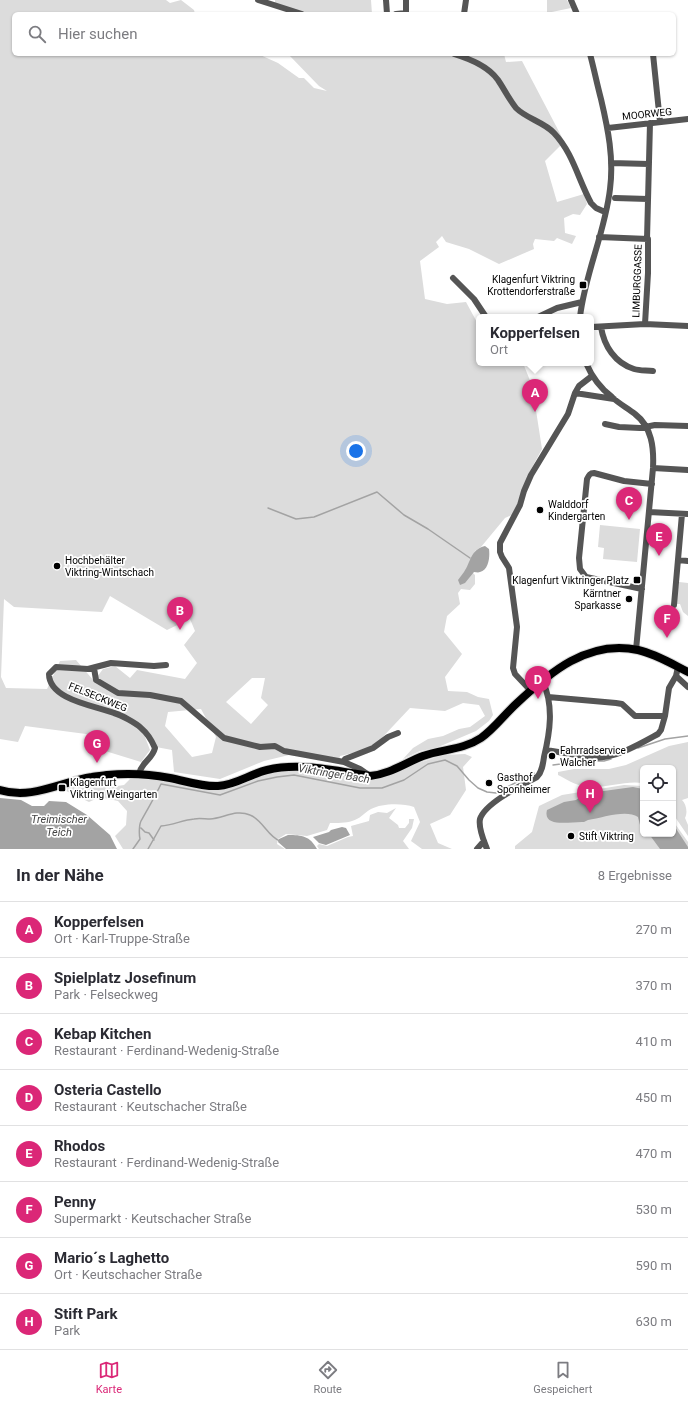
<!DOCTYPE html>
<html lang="de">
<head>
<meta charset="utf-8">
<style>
  body { margin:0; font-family:Roboto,sans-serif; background:#f2f2f3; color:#2b2b33 }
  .controls { position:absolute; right:12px; bottom:12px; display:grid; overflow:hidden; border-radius:6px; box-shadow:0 1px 3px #0004 }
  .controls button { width:36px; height:36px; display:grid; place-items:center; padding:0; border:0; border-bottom:1px solid #e1e1e2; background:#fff; color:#2b2b33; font:20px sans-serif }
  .you { position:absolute; left:356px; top:451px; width:14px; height:14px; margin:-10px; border:3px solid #fff; border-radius:50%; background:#1a73e8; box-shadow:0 0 0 6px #1a73e833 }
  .badge { display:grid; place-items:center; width:26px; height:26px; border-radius:50%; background:#db2777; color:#fff; font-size:13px; font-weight:700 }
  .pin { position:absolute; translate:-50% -33px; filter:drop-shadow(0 1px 2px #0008) }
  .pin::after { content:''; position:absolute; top:21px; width:14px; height:12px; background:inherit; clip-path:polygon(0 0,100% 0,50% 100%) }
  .popup { position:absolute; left:476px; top:314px; width:118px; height:52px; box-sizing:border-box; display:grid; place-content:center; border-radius:6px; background:#fff; filter:drop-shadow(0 1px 3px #0005); font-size:13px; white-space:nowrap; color:#7c7c81 }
  .popup b { font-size:15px; color:#2b2b33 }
  .popup::after { content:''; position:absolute; left:50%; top:100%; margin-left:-8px; border:8px solid transparent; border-top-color:#fff }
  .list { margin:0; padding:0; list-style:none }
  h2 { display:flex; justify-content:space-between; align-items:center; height:52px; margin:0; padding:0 16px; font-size:17px }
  h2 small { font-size:13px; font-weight:400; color:#7c7c81 }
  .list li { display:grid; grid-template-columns:26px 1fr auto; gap:12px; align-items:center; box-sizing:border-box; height:56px; padding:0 16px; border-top:1px solid #e1e1e2 }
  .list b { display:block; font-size:15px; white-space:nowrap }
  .list p { margin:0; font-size:13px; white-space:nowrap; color:#7c7c81 }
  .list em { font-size:13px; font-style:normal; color:#7c7c81 }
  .icon { flex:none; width:22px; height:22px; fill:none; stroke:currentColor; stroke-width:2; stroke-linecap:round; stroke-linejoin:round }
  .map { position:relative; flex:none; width:688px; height:849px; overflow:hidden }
  .search { position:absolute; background:#fff; box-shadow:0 1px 3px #0004; left:12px; right:12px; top:12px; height:44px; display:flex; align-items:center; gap:10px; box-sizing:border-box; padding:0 14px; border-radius:6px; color:#7c7c81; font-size:15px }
  .sheet { height:500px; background:#fff }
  nav { display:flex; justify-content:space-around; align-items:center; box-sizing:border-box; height:56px; border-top:1px solid #e1e1e2; background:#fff; font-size:11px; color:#7c7c81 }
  nav a { display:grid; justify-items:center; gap:2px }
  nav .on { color:#db2777 }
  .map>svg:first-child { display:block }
  .green { fill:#dcdcdc; fill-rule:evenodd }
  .water { fill:#a3a3a3 }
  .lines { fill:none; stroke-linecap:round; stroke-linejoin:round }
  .stream { stroke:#a3a3a3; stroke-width:1.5 }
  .major-casing { stroke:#dbdbdb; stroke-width:10 }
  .minor { stroke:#555; stroke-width:6 }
  .major { stroke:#000; stroke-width:8 }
  .poi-dot { fill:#000; stroke:#fff; stroke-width:1.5 }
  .labels { text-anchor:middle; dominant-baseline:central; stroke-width:3.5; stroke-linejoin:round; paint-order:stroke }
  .street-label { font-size:10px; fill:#000; stroke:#fff }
  .poi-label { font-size:10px; fill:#000; stroke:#fff; text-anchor:start }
  .water-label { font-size:11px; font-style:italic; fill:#444; stroke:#fff }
</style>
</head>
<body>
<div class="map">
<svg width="688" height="849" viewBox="0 0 688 849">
  <rect width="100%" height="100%" fill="#fff"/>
  <path class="green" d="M0 0H166L170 3 181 0 194 10 195 14H14V54H258L278 63 299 78H304L314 88 327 91 319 86 288 54H351L368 56 384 54H446L458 57 486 71 494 79 509 102 552 133 561 145 545 161 557 202 584 194 587 204 580 215 573 214 564 218 565 233 576 236 572 244 557 238 554 241 535 239 533 244 534 249 499 264 469 249 446 242 442 236 436 242 439 247 420 261 425 299 447 304 466 302 479 326V363H523L531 383 530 393 535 404 542 449 530 471 514 514 505 518 481 547 475 551 469 569 475 575V584L470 590 461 589 458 593 460 604 447 616 444 632 462 654 445 677 448 691 467 692 478 697 489 699 493 715 489 721 476 731 436 748 420 751 403 759 413 748 428 739 443 736 459 729 470 727 485 716 479 705 463 703 445 711 410 708 378 742 361 751 340 756 339 760 289 755 264 761 220 779 174 772 172 750 156 747 142 729 150 750 141 762 102 750 86 734 25 726 18 742 0 739ZM110 596 167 630 190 619 195 631 184 645 197 663 185 679 137 670 130 678 115 666 103 669 94 681 76 660 60 661 47 689 6 688 1 677 4 599 14 607 102 612ZM252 678H265L261 698 268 705 251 724 226 702ZM201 709 216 737 212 753 192 757 165 726 168 712Z
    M275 0H371L372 14H307L275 3Z
    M547 0H567L571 8 547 13Z
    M462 54H504L506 62 522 61 566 145 516 105 497 76Z
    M600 525 640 529 637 562 603 559 604 548 598 547Z
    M679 582 688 583V616L683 612 680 604H675Z
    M688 742V798L682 800C686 804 688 812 685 818L688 825V836L673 814V768H643V783C623 780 603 790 584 786 575 785 566 779 558 775V772L574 769H609L626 765 669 746Z
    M465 754 472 757 463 767 466 790 450 815 430 824 438 843 452 849H422L411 841 420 822 414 807C403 803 382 803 371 809 364 813 360 819 352 821 346 823 337 823 330 823L327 830 307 836 286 834 278 839 277 844 285 849H123L115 836 126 825 127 811 118 801 100 797 89 802 62 789 78 784 111 787 124 785 131 778 167 781 216 789 268 773 289 770 313 773 325 772 370 779 443 755Z
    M624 785 643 786V834H673V821L688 842V849H515V846L532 832 539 806 562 795Z
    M396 808 389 818 398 825 399 828H405L409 823V819H414L412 828 403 841 409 849H319L317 846 319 844 327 846 348 837 353 836 351 826 369 821 370 815 378 812 387 813Z"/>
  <path class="water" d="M485 546 489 549C490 556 489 570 480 572 478 573 476 572 474 572L465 583 460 585 458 580C460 577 462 575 464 572 471 562 470 550 485 546Z
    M633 787 643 789V828L640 825 638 817C626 809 602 818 588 820L584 822C573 821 542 829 547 810L564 802 576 800 583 795 589 793Z
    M0 798 21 800 32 806H44L49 801 66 802 87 815 110 835 117 849H0Z
    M673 824 688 847V849H660L649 834H673Z
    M342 827 346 828 350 835 326 845 319 843 313 837 329 832 331 830Z
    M288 835C302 835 310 836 317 849H286L278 842 279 839Z"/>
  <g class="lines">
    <path class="stream" d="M268 508 296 519 314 517 377 492 404 515 428 529 470 558
      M638 748 665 739 688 736
      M553 765 584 761H604L611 759
      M141 828 145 832 149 833 154 840
      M133 849 140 839C139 835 139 825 141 821 148 808 155 797 161 784L220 795 258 781 277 777 294 775 360 788H382L404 780 428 764 445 760 457 766 469 780 478 788 487 792 496 793 534 773
      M148 849 161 826C173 825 183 820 194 819 199 818 205 819 210 819 224 818 236 809 250 815 262 819 268 837 280 841"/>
    <g class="major-casing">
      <path id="major" d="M0 790C32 800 60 782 92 777 97 776 102 776 107 775 128 773 149 774 170 778 186 781 202 787 218 786 236 785 250 774 267 770 300 762 336 771 370 776 390 774 405 763 423 756 442 749 463 750 481 738 494 729 504 715 516 704 549 673 588 639 638 650 656 654 672 664 688 672"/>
    </g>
    <path class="minor" d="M258 0 302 14
      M386 0 387 14
      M571 0 577 14
      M396 14 406 13V0
      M464 14 466 0
      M454 54C470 59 488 66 498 80 504 89 509 99 516 108 527 119 544 122 554 133 573 153 578 179 591 203L596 208 605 212
      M653 54 660 122
      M608 128 688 119
      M611 163 649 164
      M615 198 648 199
      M599 237 648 239V273L645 324
      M647 239 650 123
      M453 278 474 299 486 317
      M538 317 557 308 582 302
      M580 317C585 273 605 233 610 189 614 158 608 129 601 99 597 84 594 69 590 54
      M591 327 645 324 688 326
      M601 327C604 346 615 363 634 369 640 371 647 370 653 371
      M586 363C592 377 600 388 612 397 619 404 628 408 635 414 652 427 654 448 653 468L636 650
      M575 393 579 386 592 376
      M605 424 619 427 640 428 655 425 688 426
      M653 468 688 470
      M649 512 688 514
      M678 560 688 561
      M642 589 586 577 580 569 579 558 587 479C589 475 590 473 594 473L624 481 652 484
      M674 605 682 514
      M94 668 96 680 118 693 150 695 181 701 224 738 260 747 275 746 284 751 344 762
      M676 676 688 687
      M531 691 515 674 513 668 517 627 509 568 502 557 500 552V543L520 505 524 491 531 475 568 414 575 393 614 399
      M548 697 616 703 622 704 635 716H665
      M546 750 595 758C618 757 638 745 658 734L661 730 665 716 669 688 676 676 678 667
      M139 774C142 761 152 760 155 748 152 741 147 733 141 728 136 723 121 715 114 713 96 706 49 700 49 674L56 667 88 669 111 663 154 666 166 665
      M370 776 360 769 344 762 345 759 373 748 388 737 398 733
      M477 849 484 841
      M487 849C484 841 478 828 480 819 485 803 522 785 537 777 542 772 543 764 544 757 550 732 554 706 543 682"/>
    <use href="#major" class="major"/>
  </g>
  <g class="poi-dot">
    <rect x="579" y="281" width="8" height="8" rx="2"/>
    <circle cx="540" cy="510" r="4"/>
    <circle cx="57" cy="566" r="4"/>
    <rect x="633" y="576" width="8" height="8" rx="2"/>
    <circle cx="629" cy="599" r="4"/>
    <circle cx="552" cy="756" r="4"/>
    <circle cx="489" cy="783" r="4"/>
    <rect x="58" y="784" width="8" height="8" rx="2"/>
    <circle cx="571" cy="836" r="4"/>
  </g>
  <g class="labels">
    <g class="street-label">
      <text transform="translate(647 114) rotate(-6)">MOORWEG</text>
      <text transform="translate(637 281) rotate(-88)">LIMBURGGASSE</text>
      <text transform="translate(98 697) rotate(22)">FELSECKWEG</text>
    </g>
    <g class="poi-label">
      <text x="575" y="279" text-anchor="end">Klagenfurt Viktring<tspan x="575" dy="12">Krottendorferstraße</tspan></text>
      <text x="548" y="504">Walddorf<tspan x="548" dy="12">Kindergarten</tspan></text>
      <text x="65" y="560">Hochbehälter<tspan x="65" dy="12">Viktring-Wintschach</tspan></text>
      <text x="629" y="580" text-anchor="end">Klagenfurt Viktringer Platz</text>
      <text x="621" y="593" text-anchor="end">Kärntner<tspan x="621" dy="12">Sparkasse</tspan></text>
      <text x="560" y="750">Fahrradservice<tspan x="560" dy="12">Walcher</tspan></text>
      <text x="497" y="777">Gasthof<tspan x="497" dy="12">Sponheimer</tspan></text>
      <text x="70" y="782">Klagenfurt<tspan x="70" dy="12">Viktring Weingarten</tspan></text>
      <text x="579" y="836">Stift Viktring</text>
    </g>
    <g class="water-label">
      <text transform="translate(334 774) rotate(9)">Viktringer Bach</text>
      <text x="59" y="819">Treimischer<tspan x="59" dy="13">Teich</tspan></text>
    </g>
  </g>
</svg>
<div class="controls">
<button><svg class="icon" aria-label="locate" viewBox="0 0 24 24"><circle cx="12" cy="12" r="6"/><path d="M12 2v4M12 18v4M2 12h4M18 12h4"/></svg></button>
<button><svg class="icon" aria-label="layers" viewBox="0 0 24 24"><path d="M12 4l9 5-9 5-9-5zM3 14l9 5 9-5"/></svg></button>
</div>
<div class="you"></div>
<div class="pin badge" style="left:535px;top:412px">A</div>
<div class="popup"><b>Kopperfelsen</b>Ort</div>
<div class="pin badge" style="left:180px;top:630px">B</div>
<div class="pin badge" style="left:629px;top:520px">C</div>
<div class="pin badge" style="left:538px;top:699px">D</div>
<div class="pin badge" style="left:659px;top:556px">E</div>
<div class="pin badge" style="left:667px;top:638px">F</div>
<div class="pin badge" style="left:97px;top:763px">G</div>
<div class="pin badge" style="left:590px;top:813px">H</div>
<div class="search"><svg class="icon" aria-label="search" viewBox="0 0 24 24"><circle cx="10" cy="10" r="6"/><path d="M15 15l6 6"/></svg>Hier suchen</div>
</div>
<section class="sheet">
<h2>In der Nähe<small>8 Ergebnisse</small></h2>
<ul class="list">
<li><span class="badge">A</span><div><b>Kopperfelsen</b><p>Ort · Karl-Truppe-Straße</p></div><em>270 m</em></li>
<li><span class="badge">B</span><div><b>Spielplatz Josefinum</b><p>Park · Felseckweg</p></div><em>370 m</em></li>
<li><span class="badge">C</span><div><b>Kebap Kitchen</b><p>Restaurant · Ferdinand-Wedenig-Straße</p></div><em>410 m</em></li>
<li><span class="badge">D</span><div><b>Osteria Castello</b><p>Restaurant · Keutschacher Straße</p></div><em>450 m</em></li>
<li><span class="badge">E</span><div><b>Rhodos</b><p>Restaurant · Ferdinand-Wedenig-Straße</p></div><em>470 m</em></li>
<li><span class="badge">F</span><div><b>Penny</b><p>Supermarkt · Keutschacher Straße</p></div><em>530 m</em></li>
<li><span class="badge">G</span><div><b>Mario´s Laghetto</b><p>Ort · Keutschacher Straße</p></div><em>590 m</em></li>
<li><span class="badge">H</span><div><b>Stift Park</b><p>Park</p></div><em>630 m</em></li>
</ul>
</section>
<nav>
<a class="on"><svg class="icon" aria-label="map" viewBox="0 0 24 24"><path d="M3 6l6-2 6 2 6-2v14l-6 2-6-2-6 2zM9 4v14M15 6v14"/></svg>Karte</a>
<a><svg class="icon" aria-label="directions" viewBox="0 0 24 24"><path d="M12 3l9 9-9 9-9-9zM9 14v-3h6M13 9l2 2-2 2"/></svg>Route</a>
<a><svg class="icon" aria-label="saved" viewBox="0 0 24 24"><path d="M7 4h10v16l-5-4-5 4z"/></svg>Gespeichert</a>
</nav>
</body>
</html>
